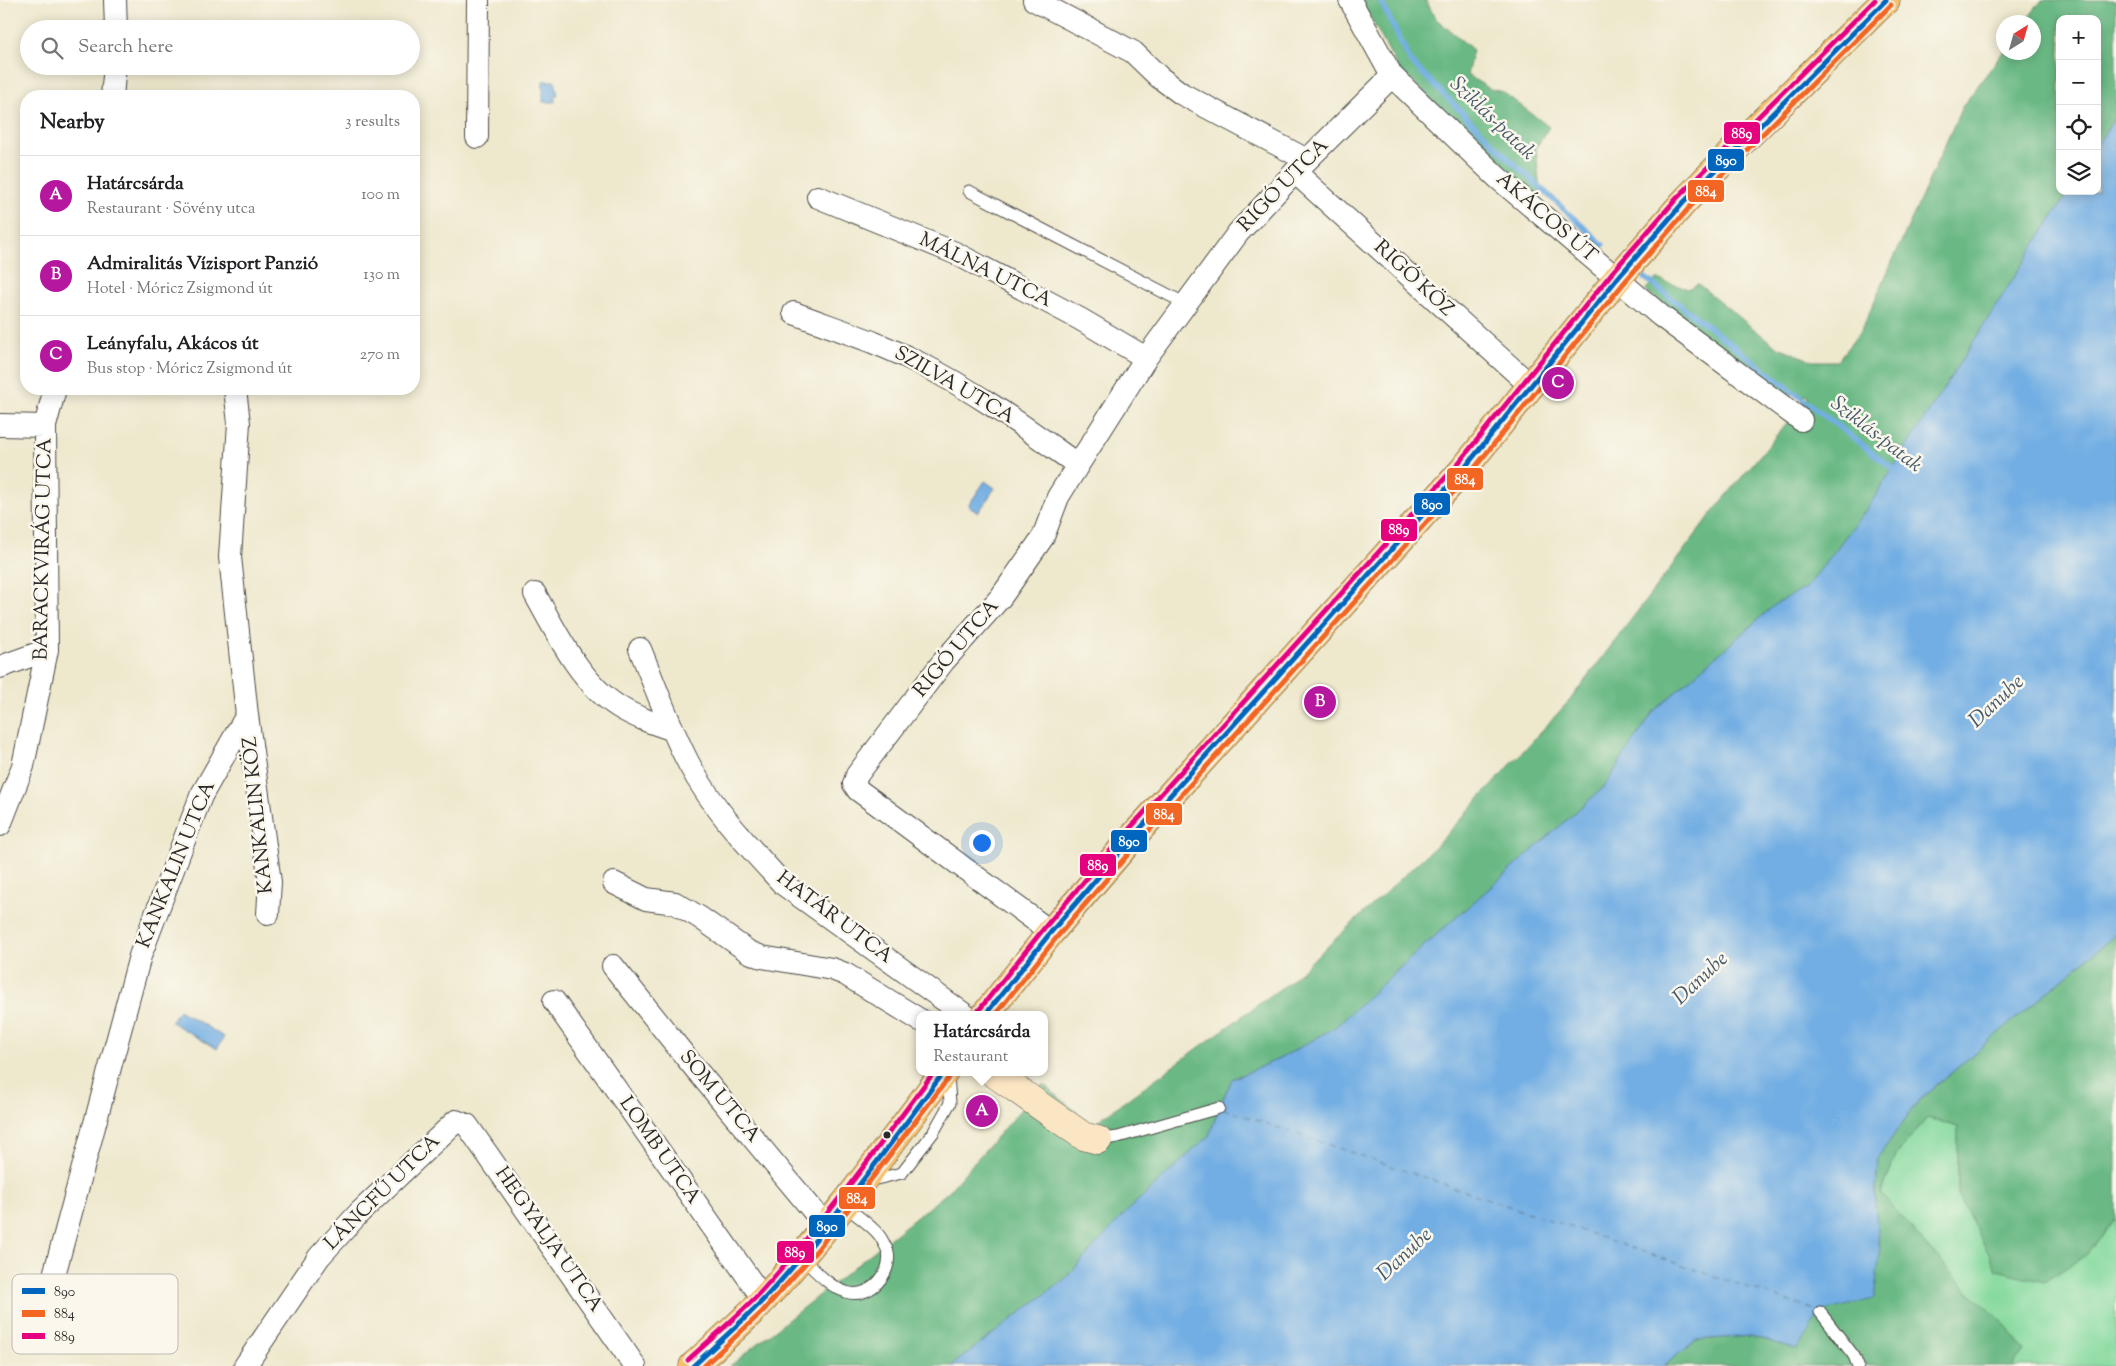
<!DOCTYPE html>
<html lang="en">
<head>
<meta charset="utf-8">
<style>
  body { margin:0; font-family:"Sorts Mill Goudy",serif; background:#f6f6f6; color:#202124 }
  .controls { position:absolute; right:15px; top:15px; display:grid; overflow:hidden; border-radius:10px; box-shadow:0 2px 12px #0003 }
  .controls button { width:45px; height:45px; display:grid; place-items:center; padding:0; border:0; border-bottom:1px solid #e0e0e0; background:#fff; color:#202124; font:25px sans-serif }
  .compass { position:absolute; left:1996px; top:15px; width:45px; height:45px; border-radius:50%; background:#fff; box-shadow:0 2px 12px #0003; rotate:37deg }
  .you { position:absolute; left:981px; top:842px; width:18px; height:18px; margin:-12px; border:4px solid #fff; border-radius:50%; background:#1a73e8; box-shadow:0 0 0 8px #1a73e833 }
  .badge { display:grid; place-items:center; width:32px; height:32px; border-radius:50%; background:#b5179e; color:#fff; font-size:16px; font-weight:700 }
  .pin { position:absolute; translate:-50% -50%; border:2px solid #fff; box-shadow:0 1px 5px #0006 }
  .popup { position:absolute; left:916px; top:1011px; width:132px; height:65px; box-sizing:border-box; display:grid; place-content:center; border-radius:10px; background:#fff; filter:drop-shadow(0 1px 4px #0005); font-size:16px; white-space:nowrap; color:#757577 }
  .popup b { font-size:19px; color:#202124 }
  .popup::after { content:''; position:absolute; left:50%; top:100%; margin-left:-10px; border:10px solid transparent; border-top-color:#fff }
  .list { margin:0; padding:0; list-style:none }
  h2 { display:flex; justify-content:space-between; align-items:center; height:65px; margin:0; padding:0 20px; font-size:21px }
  h2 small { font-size:16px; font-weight:400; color:#757577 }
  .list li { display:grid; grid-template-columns:32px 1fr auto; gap:15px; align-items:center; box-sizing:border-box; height:80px; padding:0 20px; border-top:1px solid #e0e0e0 }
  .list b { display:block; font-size:19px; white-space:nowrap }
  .list p { margin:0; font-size:16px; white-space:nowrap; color:#757577 }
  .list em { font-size:16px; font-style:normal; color:#757577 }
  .icon { flex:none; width:28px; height:28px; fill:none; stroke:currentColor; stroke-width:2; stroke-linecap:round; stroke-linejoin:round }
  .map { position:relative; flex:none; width:2116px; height:1366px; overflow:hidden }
  .search { position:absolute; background:#fff; box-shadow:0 2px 12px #0003; left:20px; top:20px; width:400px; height:55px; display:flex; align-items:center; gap:12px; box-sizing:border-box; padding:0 18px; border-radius:28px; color:#757577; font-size:19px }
  .panel { position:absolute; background:#fff; box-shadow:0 2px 12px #0003; left:20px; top:90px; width:400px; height:305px; border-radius:20px }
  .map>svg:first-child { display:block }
  .green { fill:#83d99d; stroke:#578264 }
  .forest { fill:#6ab984; stroke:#4a7258 }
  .water { fill:#72aee3; stroke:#4e6c87 }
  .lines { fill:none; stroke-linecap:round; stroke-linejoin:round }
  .stream { stroke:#72aee3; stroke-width:5.5 }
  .ferry { stroke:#44596b; stroke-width:1; stroke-dasharray:6 5; stroke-linecap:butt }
  .lane-casing { stroke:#484743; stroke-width:13 }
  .street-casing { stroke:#484743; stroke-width:24 }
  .secondary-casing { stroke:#484743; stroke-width:29 }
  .primary-casing { stroke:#484743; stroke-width:29 }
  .lane { stroke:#fff; stroke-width:11 }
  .street { stroke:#fff; stroke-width:22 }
  .secondary { stroke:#fbe6c4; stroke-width:28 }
  .primary { stroke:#f6c06b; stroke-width:28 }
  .bus-1-casing { stroke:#fbf7ec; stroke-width:9 }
  .bus-2-casing { stroke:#fbf7ec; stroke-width:9 }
  .bus-3-casing { stroke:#fbf7ec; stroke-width:9 }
  .bus-1 { stroke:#0065bd; stroke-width:5 }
  .bus-2 { stroke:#f26522; stroke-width:5 }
  .bus-3 { stroke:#e5007d; stroke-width:5 }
  .bus-dot { fill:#2b2b2b; stroke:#fbf7ec; stroke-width:2 }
  .labels { text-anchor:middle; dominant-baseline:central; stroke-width:5; stroke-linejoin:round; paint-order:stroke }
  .street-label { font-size:20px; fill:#2b2b2b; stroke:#fbf7ec }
  .water-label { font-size:21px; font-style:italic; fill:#44596b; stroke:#fbf7ec }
  .key { fill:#fbf7ec; stroke:#bdbab2; stroke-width:1 }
  .key-label { font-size:14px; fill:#2b2b2b }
  .line-badge { stroke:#fbf7ec; stroke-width:2 }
  .badge-label { font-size:14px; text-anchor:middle; font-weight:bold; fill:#fff }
</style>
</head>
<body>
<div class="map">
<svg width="2116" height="1366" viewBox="0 0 2116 1366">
  <rect width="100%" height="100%" fill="#fbf7ec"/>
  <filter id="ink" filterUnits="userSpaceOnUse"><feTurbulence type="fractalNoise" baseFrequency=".02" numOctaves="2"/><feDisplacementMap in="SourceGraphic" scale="10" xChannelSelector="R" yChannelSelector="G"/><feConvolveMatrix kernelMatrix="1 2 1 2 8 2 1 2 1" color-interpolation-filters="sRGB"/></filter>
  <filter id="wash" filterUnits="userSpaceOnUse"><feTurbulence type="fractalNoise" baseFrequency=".0096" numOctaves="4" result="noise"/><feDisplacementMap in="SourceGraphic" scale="20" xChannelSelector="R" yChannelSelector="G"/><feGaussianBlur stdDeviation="1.12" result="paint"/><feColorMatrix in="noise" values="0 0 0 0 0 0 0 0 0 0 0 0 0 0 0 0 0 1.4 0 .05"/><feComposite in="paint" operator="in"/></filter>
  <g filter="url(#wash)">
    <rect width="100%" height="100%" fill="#eee8cd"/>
    <path class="green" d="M1927 1118 1958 1127V1194L2086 1255 2116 1218V1366H2012L2025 1351 2001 1320 1967 1290 1881 1195 1896 1155Z"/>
    <path class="forest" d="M1361 0H1426L1435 18 1473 50 1467 75 1490 89 1503 92 1549 127 1536 148 1541 204 1398 68Z
      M2042 0H2116V116L2097 145V19H2060V191H2069L1869 506 1807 587 1777 603 1654 711 1603 788 1426 944 1334 1028 1281 1058 1232 1079 1219 1107 1209 1136 1129 1209 1065 1279 951 1366H730L948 1192 1043 1084 1092 1125 1288 983 1437 845 1570 700 1713 512 1809 396 1780 393 1645 290 1656 279 1688 289 1698 284 1774 345 1812 361H1837L1861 331 1962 107 2003 52H2034V22H2025Z
      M2116 934V1218L2086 1255 2044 1282 1997 1270 1958 1194V1127L1927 1118 1896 1155 1881 1194 1967 1290 2001 1320 2025 1351 2012 1366H1664L1696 1340 1751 1336 1797 1349 1820 1312 1880 1253 1875 1205 1878 1157 1919 1100Z"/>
    <path class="water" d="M543 81H555L558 95H555V102H543Z
      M2116 116V934L1919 1100 1878 1157 1875 1205 1880 1253 1874 1299 1820 1312 1810 1331 1797 1349 1751 1336 1696 1340 1664 1366H951L1065 1279 1129 1209 1209 1136 1219 1108 1232 1079 1281 1058 1334 1028 1426 944 1603 788 1654 711 1777 603 1807 587 1869 506 2069 191H2097V145Z
      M985 481 995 488 978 513 968 506Z
      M179 1010 224 1037 217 1049 171 1022Z"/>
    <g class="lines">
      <path class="stream" d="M1380 0 1411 62 1510 160 1603 245
        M1645 278 1899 473"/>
      <path class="ferry" d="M1224 1109 1814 1310"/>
    </g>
  </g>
  <g filter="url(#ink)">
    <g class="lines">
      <g class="lane-casing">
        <path id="lane" d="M969 191 1186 304
          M1098 1140 1118 1137 1219 1108
          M868 1181 902 1173 933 1133 950 1103 948 1074
          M801 1257C814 1269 829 1287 846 1292 868 1300 893 1274 888 1252 887 1248 883 1242 881 1238 875 1227 854 1214 844 1205
          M1820 1312 1854 1356 1858 1366"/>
      </g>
      <g class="street-casing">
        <path id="street" d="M115 0 116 29
          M1034 0 1133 52 1159 77 1182 94 1307 160
          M1350 0 1392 76 1498 178 1661 316 1801 420
          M112 96 115 66
          M477 137 478 0
          M1295 172 1531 386
          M818 197 955 253 1080 319 1146 358
          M794 313C836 329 881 343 921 364 977 392 1027 429 1078 465
          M0 425 45 426
          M535 594C556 632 581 684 619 707 635 717 653 723 671 729
          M640 649C656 688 670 728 689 764 713 809 749 847 783 884L965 1015
          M0 667 47 650
          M247 715 270 882 268 914
          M0 825 23 766 47 650 45 426 55 389
          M614 883 646 899 675 903 699 917 749 952 762 957 832 969 845 974 920 1020
          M1051 932 858 790 854 784 857 775 943 662 1001 597 1043 537 1058 497 1078 465 1146 358 1238 233 1295 172 1392 76
          M613 966 689 1061 826 1226
          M554 1001 764 1300
          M53 1279 140 956 201 796 247 715 230 557 239 423 235 389
          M245 1366 319 1257 359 1213 456 1121 467 1125 635 1366"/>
      </g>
      <g class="secondary-casing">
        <path id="secondary" d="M992 1072 1083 1136 1098 1140"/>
      </g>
      <g class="primary-casing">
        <path id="primary" d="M985 1015 1051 932 1130 840 1462 471 1617 279 1683 203 1741 143 1886 0
          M693 1366C717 1344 743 1322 765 1298 830 1228 886 1149 944 1072"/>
      </g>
      <use href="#lane" class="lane"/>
      <use href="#street" class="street"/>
      <use href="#secondary" class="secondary"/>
      <use href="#primary" class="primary"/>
      <g class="bus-1-casing">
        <path id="bus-1" d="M985 1015 1051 932 1130 840 1462 471 1617 279 1683 203 1886 0
          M693 1366C717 1344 742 1322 765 1298 830 1228 886 1149 944 1072"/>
      </g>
      <g class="bus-2-casing">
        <path id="bus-2" d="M995 1015 1057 937 1136 845 1468 476 1623 284 1689 208 1891 5
          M704 1366 762 1312 818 1249 950 1076"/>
      </g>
      <g class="bus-3-casing">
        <path id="bus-3" d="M979 1010 1045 927 1124 835 1456 466 1611 274 1677 198 1875 0
          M688 1360C712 1338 737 1317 760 1293 823 1224 878 1147 934 1072"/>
      </g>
      <use href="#bus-1" class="bus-1"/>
      <use href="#bus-2" class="bus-2"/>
      <use href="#bus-3" class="bus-3"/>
    </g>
  </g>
  <circle class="bus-dot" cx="887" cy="1135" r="4.5"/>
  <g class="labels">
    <g class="street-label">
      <text transform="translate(1284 186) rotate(-46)">RIGÓ UTCA</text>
      <text transform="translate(1546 218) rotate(41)">AKÁCOS ÚT</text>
      <text transform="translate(985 271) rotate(26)">MÁLNA UTCA</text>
      <text transform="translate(1413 279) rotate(43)">RIGÓ KÖZ</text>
      <text transform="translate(954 386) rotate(30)">SZILVA UTCA</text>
      <text transform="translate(44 549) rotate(-89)">BARACKVIRÁG UTCA</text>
      <text transform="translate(957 649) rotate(-50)">RIGÓ UTCA</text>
      <text transform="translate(259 815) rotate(-96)">KANKALIN KÖZ</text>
      <text transform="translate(177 865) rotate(-68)">KANKALIN UTCA</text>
      <text transform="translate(834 918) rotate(37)">HATÁR UTCA</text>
      <text transform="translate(719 1097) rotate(50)">SOM UTCA</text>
      <text transform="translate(659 1151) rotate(55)">LOMB UTCA</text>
      <text transform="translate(383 1193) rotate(-45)">LÁNCFŰ UTCA</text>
      <text transform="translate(548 1240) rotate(55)">HEGYALJA UTCA</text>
    </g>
    <g class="water-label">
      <text transform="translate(1492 119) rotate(44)">Sziklás-patak</text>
      <text transform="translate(1876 435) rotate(38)">Sziklás-patak</text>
      <text transform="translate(1997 702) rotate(-43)">Danube</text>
      <text transform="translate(1701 979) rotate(-43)">Danube</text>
      <text transform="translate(1405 1255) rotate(-43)">Danube</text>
    </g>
  </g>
  <rect x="12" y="1274" width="166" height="80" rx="8" class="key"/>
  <rect x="22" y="1288" width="23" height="6" fill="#0065bd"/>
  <rect x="22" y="1310" width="23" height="7" fill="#f26522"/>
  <rect x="22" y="1333" width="23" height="6" fill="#e5007d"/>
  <g class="key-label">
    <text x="54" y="1296">890</text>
    <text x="54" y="1318">884</text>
    <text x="54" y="1341">889</text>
  </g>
  <g class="line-badge">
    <rect x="1723" y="121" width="38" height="24" rx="5" fill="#e5007d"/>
    <rect x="1707" y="148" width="38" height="24" rx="5" fill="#0065bd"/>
    <rect x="1687" y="179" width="38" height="24" rx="5" fill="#f26522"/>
    <rect x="1446" y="467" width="38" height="24" rx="5" fill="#f26522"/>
    <rect x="1413" y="492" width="38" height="24" rx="5" fill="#0065bd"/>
    <rect x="1380" y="518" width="38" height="24" rx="5" fill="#e5007d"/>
    <rect x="1145" y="802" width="38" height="24" rx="5" fill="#f26522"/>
    <rect x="1110" y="829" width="38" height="24" rx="5" fill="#0065bd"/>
    <rect x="1079" y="853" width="38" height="24" rx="5" fill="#e5007d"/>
    <rect x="838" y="1186" width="38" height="24" rx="5" fill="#f26522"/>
    <rect x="808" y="1214" width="38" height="24" rx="5" fill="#0065bd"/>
    <rect x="776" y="1240" width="39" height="24" rx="5" fill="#e5007d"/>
  </g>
  <g class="badge-label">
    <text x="1742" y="138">889</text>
    <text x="1726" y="165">890</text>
    <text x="1706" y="196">884</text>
    <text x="1465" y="484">884</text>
    <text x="1432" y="509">890</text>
    <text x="1399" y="534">889</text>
    <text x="1164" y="819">884</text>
    <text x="1129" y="846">890</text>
    <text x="1098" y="870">889</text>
    <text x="857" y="1203">884</text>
    <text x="827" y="1231">890</text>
    <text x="795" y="1257">889</text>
  </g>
</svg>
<div class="controls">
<button>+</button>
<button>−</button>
<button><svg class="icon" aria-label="locate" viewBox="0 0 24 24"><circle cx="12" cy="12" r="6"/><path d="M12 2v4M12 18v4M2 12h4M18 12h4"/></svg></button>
<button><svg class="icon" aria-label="layers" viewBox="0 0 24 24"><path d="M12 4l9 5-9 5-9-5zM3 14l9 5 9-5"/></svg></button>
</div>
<svg class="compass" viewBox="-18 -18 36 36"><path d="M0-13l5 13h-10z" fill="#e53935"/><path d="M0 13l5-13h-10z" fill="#757577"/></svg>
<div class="you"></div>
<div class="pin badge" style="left:982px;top:1111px">A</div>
<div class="popup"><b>Határcsárda</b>Restaurant</div>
<div class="pin badge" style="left:1320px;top:702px">B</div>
<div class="pin badge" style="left:1558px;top:383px">C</div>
<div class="search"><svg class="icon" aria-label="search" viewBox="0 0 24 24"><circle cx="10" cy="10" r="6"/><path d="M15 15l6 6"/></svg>Search here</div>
<section class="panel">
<h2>Nearby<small>3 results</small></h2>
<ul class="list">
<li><span class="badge">A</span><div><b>Határcsárda</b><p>Restaurant · Sövény utca</p></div><em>100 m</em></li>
<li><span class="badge">B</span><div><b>Admiralitás Vízisport Panzió</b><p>Hotel · Móricz Zsigmond út</p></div><em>130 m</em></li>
<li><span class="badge">C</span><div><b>Leányfalu, Akácos út</b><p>Bus stop · Móricz Zsigmond út</p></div><em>270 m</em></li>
</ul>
</section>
</div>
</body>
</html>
